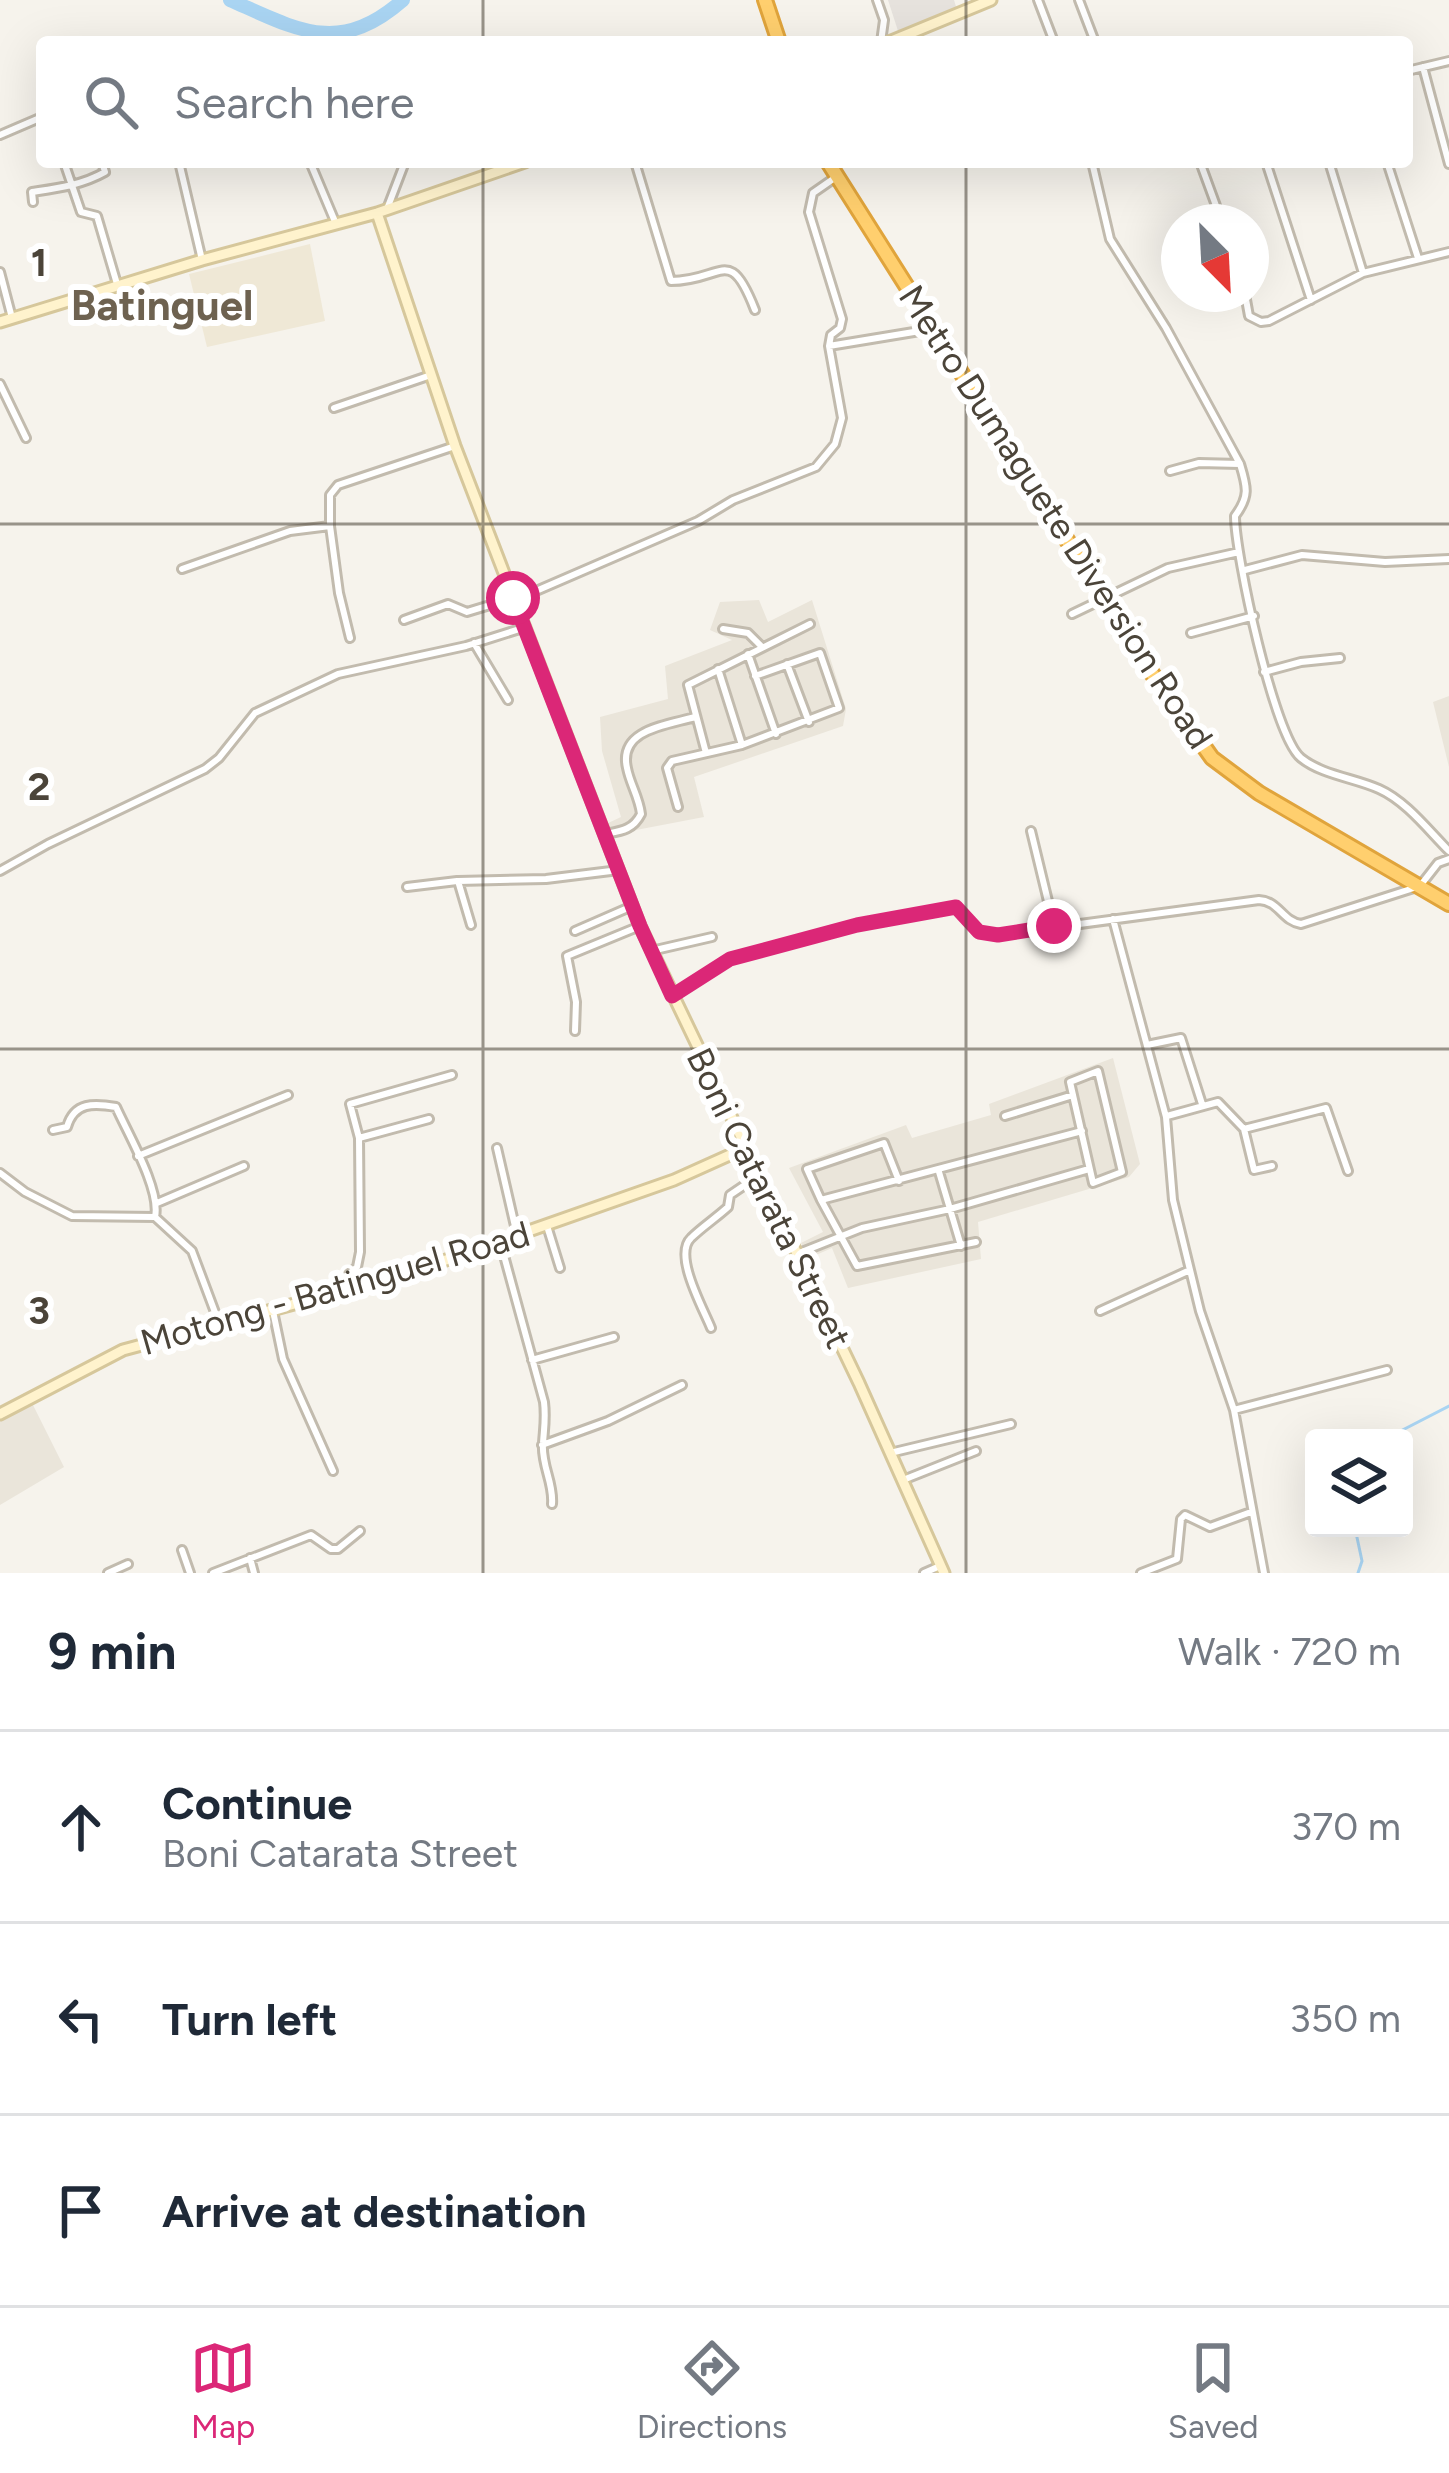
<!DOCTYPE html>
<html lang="en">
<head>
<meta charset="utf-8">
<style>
  body { margin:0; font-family:Figtree,sans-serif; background:#f2f2f3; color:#1f2937 }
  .controls { position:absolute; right:36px; bottom:36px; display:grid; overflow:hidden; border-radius:12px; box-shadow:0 12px 48px #0002 }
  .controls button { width:108px; height:108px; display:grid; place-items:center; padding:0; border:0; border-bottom:3px solid #e0e1e3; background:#fff; color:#1f2937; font:60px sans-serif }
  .compass { position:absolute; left:1161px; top:204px; width:108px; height:108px; border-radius:50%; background:#fff; box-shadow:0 12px 48px #0002; rotate:156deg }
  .stop { position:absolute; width:36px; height:36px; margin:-27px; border:9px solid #db2777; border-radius:50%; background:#fff }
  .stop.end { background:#db2777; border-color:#fff; box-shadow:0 3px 12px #0008 }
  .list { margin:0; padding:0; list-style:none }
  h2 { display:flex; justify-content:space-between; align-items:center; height:156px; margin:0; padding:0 48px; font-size:51px }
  h2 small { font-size:39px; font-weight:400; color:#747a83 }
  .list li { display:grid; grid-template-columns:78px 1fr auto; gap:36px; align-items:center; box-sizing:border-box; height:192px; padding:0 48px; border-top:3px solid #e0e1e3 }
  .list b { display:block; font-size:45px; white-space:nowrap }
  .list p { margin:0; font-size:39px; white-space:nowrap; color:#747a83 }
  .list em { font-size:39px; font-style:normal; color:#747a83 }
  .icon { flex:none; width:66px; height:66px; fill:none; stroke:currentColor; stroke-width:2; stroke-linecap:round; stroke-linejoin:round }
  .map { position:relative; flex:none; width:1449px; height:1573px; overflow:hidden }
  .search { position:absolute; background:#fff; box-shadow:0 12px 48px #0002; left:36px; right:36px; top:36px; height:132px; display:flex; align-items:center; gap:30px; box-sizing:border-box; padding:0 42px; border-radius:12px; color:#747a83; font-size:45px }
  .sheet { height:732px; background:#fff }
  nav { display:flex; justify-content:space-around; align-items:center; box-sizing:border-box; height:168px; border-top:3px solid #e0e1e3; background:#fff; font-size:33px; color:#747a83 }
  nav a { display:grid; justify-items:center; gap:6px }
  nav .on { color:#db2777 }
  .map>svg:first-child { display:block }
  .residential { fill:#eae5da }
  .industrial { fill:#e6e2dd }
  .education { fill:#efe8d6 }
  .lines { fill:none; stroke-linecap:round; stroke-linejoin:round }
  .stream { stroke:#a9d4f2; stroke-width:3 }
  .river { stroke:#a9d4f2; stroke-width:14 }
  .street-casing { stroke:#c2bbae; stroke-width:12 }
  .secondary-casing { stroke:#d6c79b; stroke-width:15 }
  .highway-casing { stroke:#e0a43c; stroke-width:18 }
  .street { stroke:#fff; stroke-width:6 }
  .secondary { stroke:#fff3cd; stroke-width:9 }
  .highway { stroke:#ffcf6e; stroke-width:12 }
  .route { stroke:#db2777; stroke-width:15 }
  .grid { fill:none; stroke:#4b4439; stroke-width:3; stroke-opacity:0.55 }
  .labels { text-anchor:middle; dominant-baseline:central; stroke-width:12; stroke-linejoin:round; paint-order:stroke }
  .street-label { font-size:36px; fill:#4b4439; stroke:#fff }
  .quarter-label { font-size:42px; font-weight:bold; fill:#6e6250; stroke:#fff }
  .grid-label { font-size:39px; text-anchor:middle; font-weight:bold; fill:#4b4439; stroke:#fff; stroke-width:12; stroke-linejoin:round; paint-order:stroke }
</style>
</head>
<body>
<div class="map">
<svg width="1449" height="1573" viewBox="0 0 1449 1573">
  <rect width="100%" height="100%" fill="#f6f3ec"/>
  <path class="residential" d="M759 600 768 622 812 600 846 709 843 726 694 777 704 817 610 835 606 824 621 817 602 751 600 717 668 699 665 666 732 640 710 630 720 602Z
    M1449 696V767L1433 702Z
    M1113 1058 1140 1164 1129 1177 978 1222 981 1259 848 1288 832 1248 809 1258 801 1243 823 1232 789 1168 906 1125 912 1138 991 1115 989 1104Z
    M32 1403 64 1467 0 1505V1418Z"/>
  <path class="industrial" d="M888 0H954L957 10 899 34Z"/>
  <path class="education" d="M310 244 325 321 207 347 189 274Z"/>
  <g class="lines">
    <path class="stream" d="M1387 1438 1449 1406
      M1355 1528 1362 1561 1358 1573"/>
    <path class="river" d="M230 0C298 30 339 56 403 0"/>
    <g class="street-casing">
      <path id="street" d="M877 0 884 20 881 42
        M1038 0 1054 42
        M1079 0 1095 42
        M1423 67 1449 164
        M1407 71 1449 61
        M0 135 42 117
        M64 162 81 212 97 216 117 284
        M179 162 202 260
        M310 162 336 224
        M635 162 671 281C723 281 729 243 755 310
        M1092 162 1110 239 1166 328 1240 464C1247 487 1250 496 1235 516 1235 554 1274 736 1301 758 1322 775 1355 778 1379 789 1406 801 1428 830 1449 851
        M1200 162 1222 222
        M1266 162 1311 300
        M1329 162 1363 273
        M1387 162 1418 258
        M33 202 32 192C58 188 82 185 105 172L102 162
        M387 209 405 162
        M0 272 12 318
        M1245 294 1249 316 1261 322 1269 321 1363 273 1449 252
        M829 346 932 329
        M0 384 26 438
        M334 408 431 375
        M1170 471 1199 463 1240 464
        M330 526 339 593 350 638
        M182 569 290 531 330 526V495L338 485 455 446
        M1245 570 1302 555 1385 562 1449 559
        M1072 614 1168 568 1239 552
        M404 620 448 604 467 612 536 591 698 521 733 500 816 467 835 444 842 418 829 346 831 335 840 328 842 319 809 212 813 193 836 177
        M723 629 748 633 762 647
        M1191 633 1254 616
        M474 643 508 700
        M748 654 776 734
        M787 664 809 722
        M718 669 742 745
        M1264 672 1301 662 1340 658
        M706 753 688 685 810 624
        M678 807 667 768 672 761 742 745 839 708 820 653 755 676
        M1031 831 1054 926
        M605 834C621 831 633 830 641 814 639 797 630 784 627 768 618 729 668 725 695 717
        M0 871 48 844 205 769 219 758 255 713 338 674 466 646 526 627
        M407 887 457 881
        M1113 919 1166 1117 1173 1200 1200 1311 1234 1410 1264 1573
        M471 925 458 881 546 879 619 870
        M575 931 630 907
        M651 951 712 937
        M672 996 731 959 857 925 956 907 979 932 998 935 1259 900C1279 901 1282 921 1301 924L1420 886 1438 863 1449 859
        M575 1031 576 1002 567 956 640 926
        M1147 1045 1181 1038 1202 1104
        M1098 1071 1122 1172 1093 1183 1070 1082Z
        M1005 1116 1073 1095
        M1167 1116 1218 1102 1244 1129 1254 1170 1272 1166
        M429 1119 359 1138 350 1104 452 1075
        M1244 1129 1326 1108 1348 1171
        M53 1130 67 1127C74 1102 94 1103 116 1107 128 1134 161 1190 155 1217
        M497 1148 517 1235
        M138 1156 288 1095
        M939 1172 961 1246
        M0 1173 25 1192 72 1216 155 1217 192 1251 219 1323
        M821 1200 807 1169 884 1143 899 1181
        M157 1203 244 1166
        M547 1226 560 1268
        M500 1241 544 1402C546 1418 544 1428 543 1443 541 1465 554 1483 552 1504
        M976 1242 857 1266 821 1200 1082 1131
        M799 1253 862 1228 950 1209 1089 1169
        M327 1295 357 1267 360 1252 359 1138
        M273 1311 283 1359 333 1471
        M1100 1311 1190 1270
        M711 1328C703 1308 673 1255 691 1238 702 1227 716 1218 728 1207L730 1195 758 1176
        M532 1360 614 1337
        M1234 1410 1387 1370
        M542 1445 608 1421 682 1385
        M890 1453 1011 1424
        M903 1480 976 1451
        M182 1550 190 1573
        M250 1558 254 1573
        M108 1573 128 1564
        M213 1573 311 1535 331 1549H338L360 1531
        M924 1573 940 1566
        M1141 1573 1177 1559 1181 1519 1185 1515 1210 1527 1251 1512"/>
    </g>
    <g class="secondary-casing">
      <path id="secondary" d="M889 42 991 0
        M377 213 455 446 640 926 859 1383 944 1573
        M0 322 202 260 377 213 525 162
        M0 1414 123 1350 406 1274 674 1180 743 1149"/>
    </g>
    <g class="highway-casing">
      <path id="highway" d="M765 0 779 42
        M828 162 1146 665 1212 758 1259 793 1449 904"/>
    </g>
    <use href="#street" class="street"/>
    <use href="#secondary" class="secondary"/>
    <use href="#highway" class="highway"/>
  </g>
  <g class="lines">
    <path class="route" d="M513 598 640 926 672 996 730 959 857 925 956 907 979 932 998 935 1054 926"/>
  </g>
  <path class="grid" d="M483 0V42M966 0V42M483 162V1573M966 162V1573M0 524H1449M0 1049H1449"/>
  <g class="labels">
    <g class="street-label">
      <text transform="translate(1056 517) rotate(57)">Metro Dumaguete Diversion Road</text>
      <text transform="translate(769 1198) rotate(64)">Boni Catarata Street</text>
      <text transform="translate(335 1288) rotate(-16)">Motong - Batinguel Road</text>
    </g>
    <g class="quarter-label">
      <text x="162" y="305">Batinguel</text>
    </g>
  </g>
  <g class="grid-label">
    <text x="39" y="276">1</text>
    <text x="39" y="800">2</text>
    <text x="39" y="1324">3</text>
  </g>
</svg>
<div class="controls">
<button><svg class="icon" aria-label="layers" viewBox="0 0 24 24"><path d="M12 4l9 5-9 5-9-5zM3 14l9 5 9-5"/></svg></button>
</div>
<svg class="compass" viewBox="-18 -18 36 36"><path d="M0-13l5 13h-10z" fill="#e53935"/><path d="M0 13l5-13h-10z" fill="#747a83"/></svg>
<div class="stop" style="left:513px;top:598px"></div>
<div class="stop end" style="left:1054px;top:926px"></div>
<div class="search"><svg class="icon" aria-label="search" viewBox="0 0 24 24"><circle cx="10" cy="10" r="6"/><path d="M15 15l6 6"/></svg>Search here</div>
</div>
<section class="sheet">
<h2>9 min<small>Walk · 720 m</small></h2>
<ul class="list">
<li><svg class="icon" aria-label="ahead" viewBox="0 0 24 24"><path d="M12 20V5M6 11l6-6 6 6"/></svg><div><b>Continue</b><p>Boni Catarata Street</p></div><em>370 m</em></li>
<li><svg class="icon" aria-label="left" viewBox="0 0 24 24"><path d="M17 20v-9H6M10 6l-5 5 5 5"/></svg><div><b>Turn left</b></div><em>350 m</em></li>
<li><svg class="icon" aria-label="arrive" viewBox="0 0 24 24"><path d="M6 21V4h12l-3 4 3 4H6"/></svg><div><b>Arrive at destination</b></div></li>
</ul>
</section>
<nav>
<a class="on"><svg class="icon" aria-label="map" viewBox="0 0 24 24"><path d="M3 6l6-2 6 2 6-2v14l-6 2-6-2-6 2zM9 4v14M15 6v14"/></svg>Map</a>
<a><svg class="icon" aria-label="directions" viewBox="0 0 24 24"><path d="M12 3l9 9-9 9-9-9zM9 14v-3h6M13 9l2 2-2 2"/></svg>Directions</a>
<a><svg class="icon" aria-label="saved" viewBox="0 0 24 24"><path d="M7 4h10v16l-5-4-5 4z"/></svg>Saved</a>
</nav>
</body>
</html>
